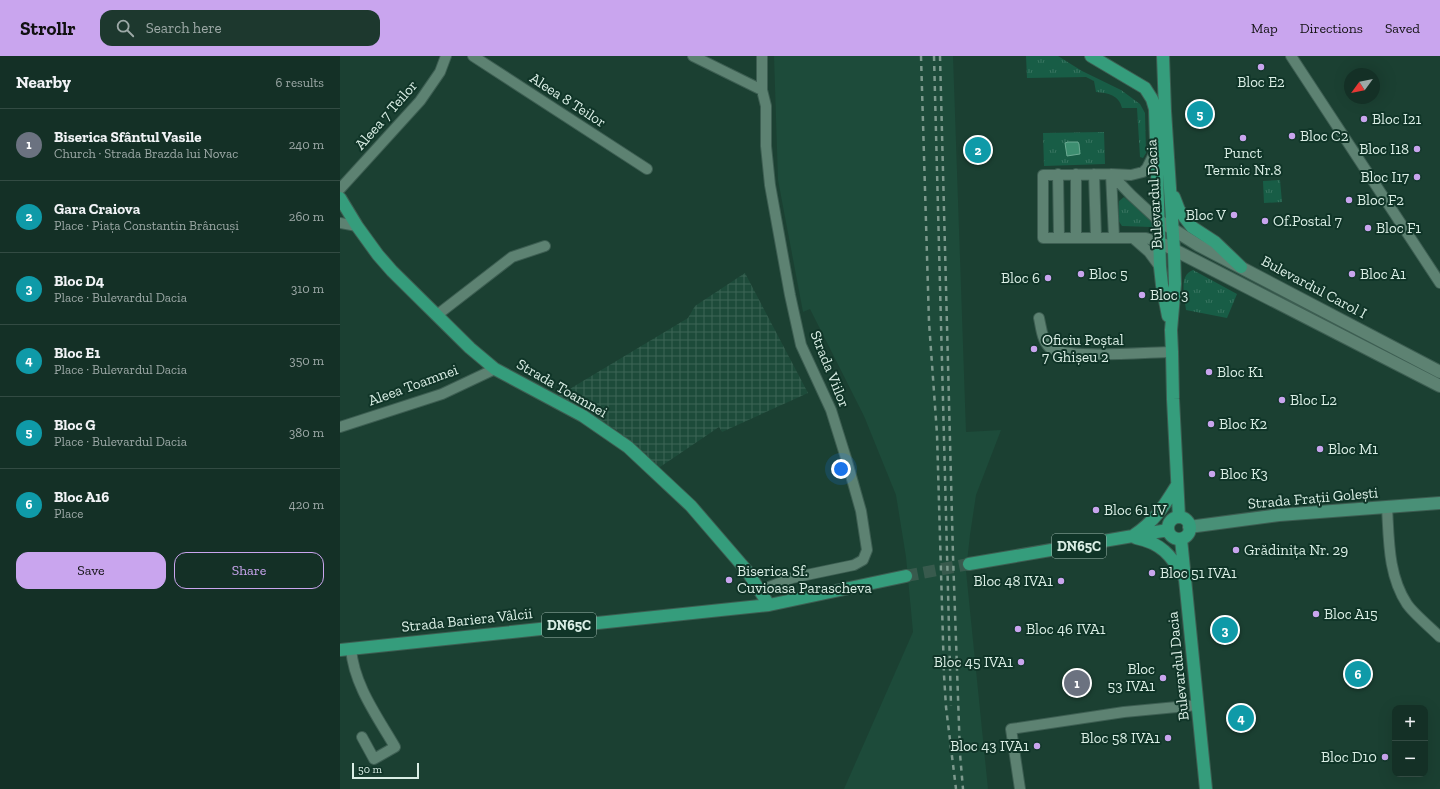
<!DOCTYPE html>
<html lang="en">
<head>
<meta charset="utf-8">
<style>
  body { margin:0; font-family:"Zilla Slab",serif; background:#1d382e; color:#f1f3f6 }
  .controls { position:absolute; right:12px; bottom:12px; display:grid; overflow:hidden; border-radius:8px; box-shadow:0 4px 16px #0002 }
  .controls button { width:36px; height:36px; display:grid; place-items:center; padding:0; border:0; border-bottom:1px solid #334b43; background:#143026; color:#f1f3f6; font:20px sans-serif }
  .compass { position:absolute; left:1004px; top:12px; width:36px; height:36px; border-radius:50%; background:#143026; box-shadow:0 4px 16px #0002; rotate:237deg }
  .scale { position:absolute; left:12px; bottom:10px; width:67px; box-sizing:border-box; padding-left:4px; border:2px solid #daeee5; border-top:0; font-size:11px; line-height:14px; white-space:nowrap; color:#daeee5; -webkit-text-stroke:3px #103528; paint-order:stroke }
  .you { position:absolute; left:501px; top:413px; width:14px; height:14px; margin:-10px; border:3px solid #fff; border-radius:50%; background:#1a73e8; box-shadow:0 0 0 6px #1a73e833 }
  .badge { display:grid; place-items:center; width:26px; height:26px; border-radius:50%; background:#c9a5ee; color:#fff; font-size:13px; font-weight:700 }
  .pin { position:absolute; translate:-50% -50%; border:2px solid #fff; box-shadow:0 1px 4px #0006 }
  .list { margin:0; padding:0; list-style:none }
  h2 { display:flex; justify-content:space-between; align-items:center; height:52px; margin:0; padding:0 16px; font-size:17px }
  h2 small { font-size:13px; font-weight:400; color:#9da9a7 }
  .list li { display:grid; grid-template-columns:26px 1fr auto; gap:12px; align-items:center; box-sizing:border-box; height:72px; padding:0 16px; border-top:1px solid #334b43 }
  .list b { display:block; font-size:15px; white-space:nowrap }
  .list p { margin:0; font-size:13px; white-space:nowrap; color:#9da9a7 }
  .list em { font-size:13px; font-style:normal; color:#9da9a7 }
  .actions { display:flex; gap:8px; padding:12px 16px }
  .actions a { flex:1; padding:9px 0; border:1px solid #c9a5ee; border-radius:12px; text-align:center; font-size:14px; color:#c9a5ee }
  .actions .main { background:#c9a5ee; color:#111 }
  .icon { flex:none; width:22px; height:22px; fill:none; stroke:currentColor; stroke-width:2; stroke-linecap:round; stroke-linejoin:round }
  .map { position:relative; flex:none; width:1100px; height:733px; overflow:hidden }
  header { display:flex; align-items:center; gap:24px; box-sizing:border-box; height:56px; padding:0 20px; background:#c9a5ee; color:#111 }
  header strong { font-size:19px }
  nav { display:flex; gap:22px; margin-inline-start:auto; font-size:14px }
  .search { width:280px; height:36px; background:#1d382e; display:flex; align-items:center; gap:10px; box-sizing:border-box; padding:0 14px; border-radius:12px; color:#9da9a7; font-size:15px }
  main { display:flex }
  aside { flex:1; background:#143026 }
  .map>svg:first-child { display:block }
  .built { fill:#1d4b3a }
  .industrial { fill:url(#industrial-grid) }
  .grass { fill:url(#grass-tufts) }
  .water { fill:#3d8e70; stroke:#6cab93 }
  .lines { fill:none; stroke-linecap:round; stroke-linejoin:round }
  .primary-tunnel { stroke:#385a4d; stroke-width:12; stroke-dasharray:12 6; stroke-linecap:butt }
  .minor-casing { stroke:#3d5e52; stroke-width:12 }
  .tertiary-casing { stroke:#3d5e52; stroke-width:14 }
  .secondary-casing { stroke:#3d5e52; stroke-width:14 }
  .primary-casing { stroke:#3d5e52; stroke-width:14 }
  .minor { stroke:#5d8272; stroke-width:10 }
  .tertiary { stroke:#5d8272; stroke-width:12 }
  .secondary { stroke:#499077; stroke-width:12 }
  .primary { stroke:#359d7c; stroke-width:12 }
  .rail { stroke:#7c998d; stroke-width:2.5; stroke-dasharray:5 5; stroke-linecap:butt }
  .poi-dot { fill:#c9a5ee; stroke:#103528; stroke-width:1.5 }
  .labels { text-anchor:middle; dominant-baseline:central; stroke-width:4; stroke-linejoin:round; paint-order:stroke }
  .shield { fill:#103528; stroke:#9db6ac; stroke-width:1 }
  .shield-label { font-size:14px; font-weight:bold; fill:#daeee5 }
  .poi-label { font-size:15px; fill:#daeee5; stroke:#103528; text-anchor:start }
  .street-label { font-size:15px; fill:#daeee5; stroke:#103528 }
</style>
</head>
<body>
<header>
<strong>Strollr</strong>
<div class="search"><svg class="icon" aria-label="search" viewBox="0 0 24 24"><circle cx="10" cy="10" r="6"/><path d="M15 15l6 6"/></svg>Search here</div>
<nav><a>Map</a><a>Directions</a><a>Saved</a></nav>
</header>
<main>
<aside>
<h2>Nearby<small>6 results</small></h2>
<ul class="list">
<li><span class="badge" style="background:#6b7280">1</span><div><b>Biserica Sfântul Vasile</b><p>Church · Strada Brazda lui Novac</p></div><em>240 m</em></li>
<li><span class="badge" style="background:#0f9aa8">2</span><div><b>Gara Craiova</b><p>Place · Piața Constantin Brâncuși</p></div><em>260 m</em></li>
<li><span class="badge" style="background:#0f9aa8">3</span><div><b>Bloc D4</b><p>Place · Bulevardul Dacia</p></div><em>310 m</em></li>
<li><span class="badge" style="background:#0f9aa8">4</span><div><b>Bloc E1</b><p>Place · Bulevardul Dacia</p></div><em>350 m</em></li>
<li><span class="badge" style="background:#0f9aa8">5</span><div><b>Bloc G</b><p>Place · Bulevardul Dacia</p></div><em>380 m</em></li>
<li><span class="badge" style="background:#0f9aa8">6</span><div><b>Bloc A16</b><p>Place</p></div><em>420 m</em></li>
</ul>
<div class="actions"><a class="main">Save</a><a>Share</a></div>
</aside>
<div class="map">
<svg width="1100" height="733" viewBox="0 0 1100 733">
  <defs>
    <pattern id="industrial-grid" width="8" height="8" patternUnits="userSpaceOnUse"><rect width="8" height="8" fill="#1d4b3a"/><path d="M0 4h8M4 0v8" fill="none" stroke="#3d6556"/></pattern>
    <pattern id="grass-tufts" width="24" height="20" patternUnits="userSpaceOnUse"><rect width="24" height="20" fill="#185d46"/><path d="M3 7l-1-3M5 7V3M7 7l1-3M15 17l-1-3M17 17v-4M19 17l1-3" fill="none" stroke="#397561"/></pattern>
  </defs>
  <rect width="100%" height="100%" fill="#1b4032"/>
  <path class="built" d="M434 0H613L626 376 661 374 636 439 630 479 626 515 648 733H504L573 576 566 501 556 439 524 360 470 253 463 256 438 124Z"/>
  <path class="industrial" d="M405 217 468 337 382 376 379 371 317 413 278 375 218 340 348 262 355 250Z"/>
  <path class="grass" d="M686 0H718L742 15 781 34 800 48 805 57 806 97 803 102 800 101 797 52H782C779 39 768 37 756 36L754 25 746 21 687 22Z
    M764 76 765 108 704 110 703 77Z
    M940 124 942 146 924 147 923 125Z
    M784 141 812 164 813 166V169L811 171 782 170 778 164 779 145Z
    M853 214 897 238 887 262 846 254C845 242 838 219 853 214Z"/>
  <path class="water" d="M728 86H738L739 88 740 98 727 100 725 87Z"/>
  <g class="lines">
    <path class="primary-tunnel" d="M566 520 629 508"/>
    <g class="minor-casing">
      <path id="minor" d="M133 0 307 113
        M353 0 422 34
        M951 0 1100 227
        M816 94 807 112 803 116 791 119 771 118 703 119V182H806L819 186
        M718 118 719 182
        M736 118V182
        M754 118 756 181
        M771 118 791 139 818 164
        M771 118 774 181
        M0 133 80 45 100 16 106 0
        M0 167 17 170
        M793 182 809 196 820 211
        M97 259 172 201 205 190
        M699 262C701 271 702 284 709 291 723 304 810 296 832 296
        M0 371 102 338 155 313
        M1047 451C1049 484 1048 519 1067 548 1073 557 1091 572 1100 581
        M419 535 452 522 514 509 523 504 527 494 521 455 506 402 491 354 461 289 450 239 430 129 426 90V50L422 34V0
        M11 593C14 629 37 660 55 691L34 703 22 681
        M680 733 671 673 784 656 858 649"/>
    </g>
    <g class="tertiary-casing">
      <path id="tertiary" d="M818 164 858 189 1100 316
        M819 186 1100 330"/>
    </g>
    <g class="secondary-casing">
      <path id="secondary" d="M849 471 939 459 1100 447"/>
    </g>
    <g class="primary-casing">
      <path id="primary" d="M751 0 805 32 812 43 815 53 820 211 822 229 828 260
        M823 0 825 55 834 194 835 228 831 274 832 296 833 343 839 461
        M834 141 839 154 852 171 875 186 901 211
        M0 142 17 170 38 199 52 215 130 292 155 313 243 360 288 391 351 450 407 515 429 549
        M828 472a11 11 0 1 1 22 0a11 11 0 1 1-22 0Z
        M794 479C815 465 824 450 837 429
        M796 482C821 487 831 499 843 520
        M841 483 866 733
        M629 508 828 474
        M0 594 429 549 566 520"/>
    </g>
    <use href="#minor" class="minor"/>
    <use href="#tertiary" class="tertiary"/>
    <use href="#secondary" class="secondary"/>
    <use href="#primary" class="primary"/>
    <path class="rail" d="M581 0 589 266 597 378 604 619 606 651 616 733
      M594 0 611 650
      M600 0 613 500 620 698 623 733"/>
  </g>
  <g class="poi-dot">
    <circle cx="921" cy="11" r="4"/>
    <circle cx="1024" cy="63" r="4"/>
    <circle cx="952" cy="80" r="4"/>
    <circle cx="903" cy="82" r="4"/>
    <circle cx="1077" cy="93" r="4"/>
    <circle cx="1077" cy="121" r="4"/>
    <circle cx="1009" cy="144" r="4"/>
    <circle cx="894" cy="159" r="4"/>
    <circle cx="925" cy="165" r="4"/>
    <circle cx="1028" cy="172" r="4"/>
    <circle cx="741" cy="218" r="4"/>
    <circle cx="1012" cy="218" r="4"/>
    <circle cx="708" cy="222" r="4"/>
    <circle cx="802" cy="239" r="4"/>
    <circle cx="694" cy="293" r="4"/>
    <circle cx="869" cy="316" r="4"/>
    <circle cx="942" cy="344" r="4"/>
    <circle cx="871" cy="368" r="4"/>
    <circle cx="980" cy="393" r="4"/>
    <circle cx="872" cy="418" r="4"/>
    <circle cx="756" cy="454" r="4"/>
    <circle cx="896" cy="494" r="4"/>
    <circle cx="812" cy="517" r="4"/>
    <circle cx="389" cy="524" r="4"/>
    <circle cx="721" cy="525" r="4"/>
    <circle cx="976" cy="558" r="4"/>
    <circle cx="678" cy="573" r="4"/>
    <circle cx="681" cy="606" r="4"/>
    <circle cx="823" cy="622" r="4"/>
    <circle cx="828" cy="682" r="4"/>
    <circle cx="697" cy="690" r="4"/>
    <circle cx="1045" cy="701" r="4"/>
  </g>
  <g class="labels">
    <g class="shield">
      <rect x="712" y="478" width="54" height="24" rx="3"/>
      <rect x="202" y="557" width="54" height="24" rx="3"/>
    </g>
    <g class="shield-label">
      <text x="739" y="490">DN65C</text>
      <text x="229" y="569">DN65C</text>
    </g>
    <g class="poi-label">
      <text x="921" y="26" text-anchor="middle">Bloc E2</text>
      <text x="1032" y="63">Bloc I21</text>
      <text x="960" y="80">Bloc C2</text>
      <text x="1069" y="93" text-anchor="end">Bloc I18</text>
      <text x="903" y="97" text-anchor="middle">Punct<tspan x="903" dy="17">Termic Nr.8</tspan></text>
      <text x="1069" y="121" text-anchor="end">Bloc I17</text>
      <text x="1017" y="144">Bloc F2</text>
      <text x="886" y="159" text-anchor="end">Bloc V</text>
      <text x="933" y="165">Of.Postal 7</text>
      <text x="1036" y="172">Bloc F1</text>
      <text x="749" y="218">Bloc 5</text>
      <text x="1020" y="218">Bloc A1</text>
      <text x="700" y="222" text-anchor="end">Bloc 6</text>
      <text x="810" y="239">Bloc 3</text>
      <text x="702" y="284">Oficiu Poștal<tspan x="702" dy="17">7 Ghișeu 2</tspan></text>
      <text x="877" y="316">Bloc K1</text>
      <text x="950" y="344">Bloc L2</text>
      <text x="879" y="368">Bloc K2</text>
      <text x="988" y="393">Bloc M1</text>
      <text x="880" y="418">Bloc K3</text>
      <text x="764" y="454">Bloc 61 IV</text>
      <text x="904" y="494">Grădinița Nr. 29</text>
      <text x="397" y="515">Biserica Sf.<tspan x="397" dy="17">Cuvioasa Parascheva</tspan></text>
      <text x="820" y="517">Bloc 51 IVA1</text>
      <text x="713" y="525" text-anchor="end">Bloc 48 IVA1</text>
      <text x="984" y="558">Bloc A15</text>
      <text x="686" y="573">Bloc 46 IVA1</text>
      <text x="673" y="606" text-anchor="end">Bloc 45 IVA1</text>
      <text x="815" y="613" text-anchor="end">Bloc<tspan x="815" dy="17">53 IVA1</tspan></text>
      <text x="820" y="682" text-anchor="end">Bloc 58 IVA1</text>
      <text x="689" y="690" text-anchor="end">Bloc 43 IVA1</text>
      <text x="1037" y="701" text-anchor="end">Bloc D10</text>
    </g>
    <g class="street-label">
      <text transform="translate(228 44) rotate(33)">Aleea 8 Teilor</text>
      <text transform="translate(46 59) rotate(-49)">Aleea 7 Teilor</text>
      <text transform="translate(814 138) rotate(-93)">Bulevardul Dacia</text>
      <text transform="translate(974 231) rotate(28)">Bulevardul Carol I</text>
      <text transform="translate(490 313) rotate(68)">Strada Viilor</text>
      <text transform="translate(73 329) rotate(-20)">Aleea Toamnei</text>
      <text transform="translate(222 332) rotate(30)">Strada Toamnei</text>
      <text transform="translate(973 442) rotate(-5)">Strada Frații Golești</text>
      <text transform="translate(127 564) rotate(-6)">Strada Bariera Vâlcii</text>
      <text transform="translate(838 610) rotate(-96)">Bulevardul Dacia</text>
    </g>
  </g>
</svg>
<div class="controls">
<button>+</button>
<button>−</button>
</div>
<svg class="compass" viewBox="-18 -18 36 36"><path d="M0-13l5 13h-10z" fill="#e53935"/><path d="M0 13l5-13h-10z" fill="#9da9a7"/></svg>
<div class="scale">50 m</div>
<div class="you"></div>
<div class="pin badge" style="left:737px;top:627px;background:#6b7280">1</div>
<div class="pin badge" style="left:638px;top:94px;background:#0f9aa8">2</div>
<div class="pin badge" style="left:885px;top:574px;background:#0f9aa8">3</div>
<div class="pin badge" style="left:901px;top:662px;background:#0f9aa8">4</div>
<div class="pin badge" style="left:860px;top:58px;background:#0f9aa8">5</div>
<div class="pin badge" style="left:1018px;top:618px;background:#0f9aa8">6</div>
</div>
</main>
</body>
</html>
